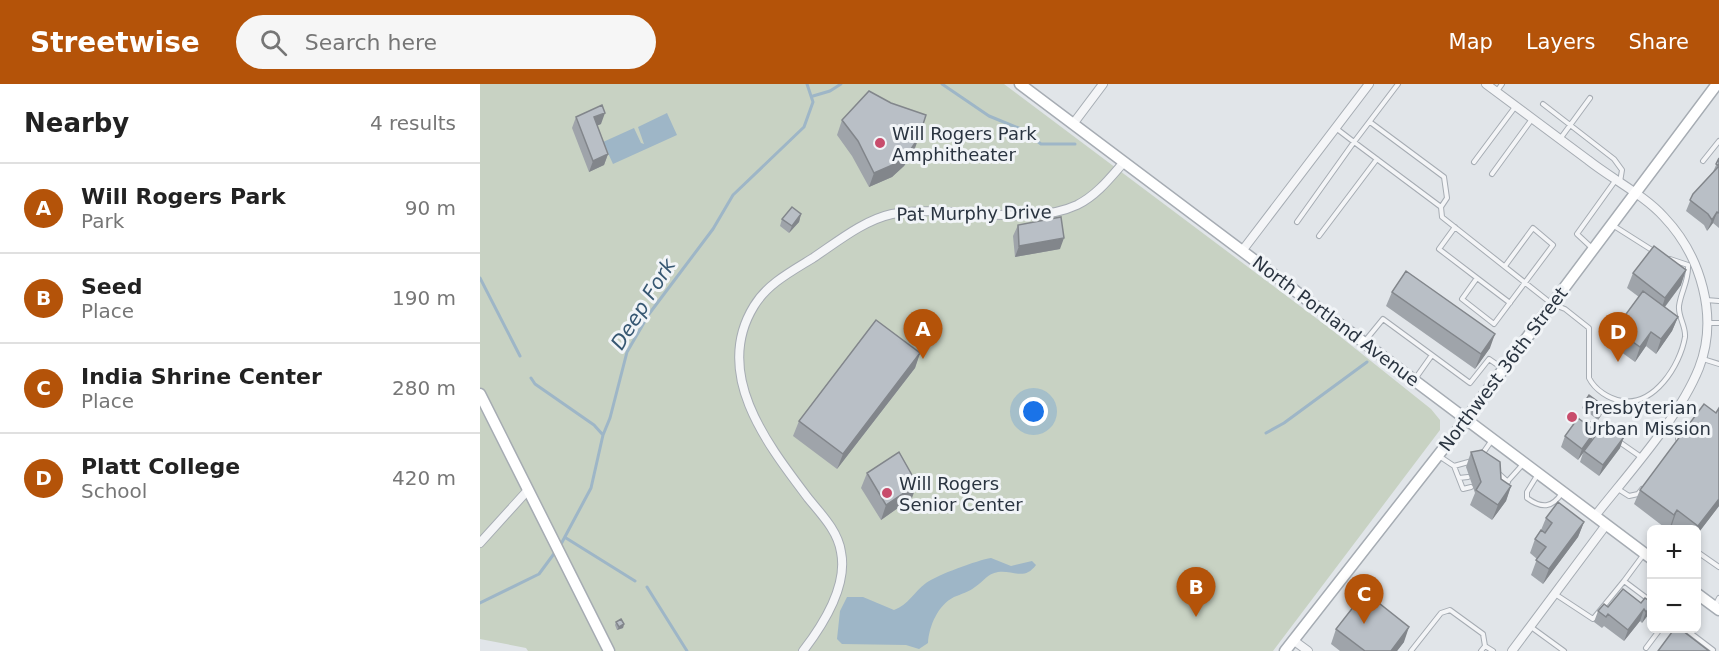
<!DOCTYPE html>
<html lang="en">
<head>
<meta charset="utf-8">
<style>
  body { margin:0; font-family:"DejaVu Sans",sans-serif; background:#f6f6f6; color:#222 }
  .controls { position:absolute; right:18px; bottom:18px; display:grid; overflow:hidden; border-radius:9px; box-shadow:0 3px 9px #0003 }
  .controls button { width:54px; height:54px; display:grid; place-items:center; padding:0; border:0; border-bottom:2px solid #e0e0e0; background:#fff; color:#222; font:30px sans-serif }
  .you { position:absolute; left:554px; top:328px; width:21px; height:21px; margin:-15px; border:4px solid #fff; border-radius:50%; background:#1a73e8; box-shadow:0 0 0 9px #1a73e833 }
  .badge { display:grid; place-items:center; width:39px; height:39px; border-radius:50%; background:#b45309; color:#fff; font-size:20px; font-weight:700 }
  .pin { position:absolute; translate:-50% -50px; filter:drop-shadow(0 2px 3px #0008) }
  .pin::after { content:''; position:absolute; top:32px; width:21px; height:18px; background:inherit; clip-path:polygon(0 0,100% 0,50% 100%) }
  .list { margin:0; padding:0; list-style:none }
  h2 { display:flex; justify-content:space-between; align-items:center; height:78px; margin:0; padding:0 24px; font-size:26px }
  h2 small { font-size:20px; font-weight:400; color:#767676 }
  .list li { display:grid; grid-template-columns:39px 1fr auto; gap:18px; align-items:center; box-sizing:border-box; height:90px; padding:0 24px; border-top:2px solid #e0e0e0 }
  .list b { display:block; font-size:22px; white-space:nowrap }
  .list p { margin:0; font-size:20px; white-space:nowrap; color:#767676 }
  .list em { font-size:20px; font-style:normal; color:#767676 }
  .icon { flex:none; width:33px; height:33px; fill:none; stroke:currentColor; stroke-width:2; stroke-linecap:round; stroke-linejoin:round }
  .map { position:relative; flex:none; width:1239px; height:567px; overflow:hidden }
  header { display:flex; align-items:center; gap:36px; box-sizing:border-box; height:84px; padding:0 30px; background:#b45309; color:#fff }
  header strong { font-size:28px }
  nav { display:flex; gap:33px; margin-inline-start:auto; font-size:21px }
  .search { width:420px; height:54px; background:#f6f6f6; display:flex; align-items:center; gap:15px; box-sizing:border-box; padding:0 21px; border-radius:33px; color:#767676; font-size:22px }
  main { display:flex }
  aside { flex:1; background:#fff }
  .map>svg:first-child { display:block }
  .green { fill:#c8d2c3 }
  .water { fill:#9eb6c7 }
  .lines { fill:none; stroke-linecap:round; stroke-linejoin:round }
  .stream { stroke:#9eb6c7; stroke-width:3 }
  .lane-casing { stroke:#a6acb3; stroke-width:6 }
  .street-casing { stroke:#a6acb3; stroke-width:10 }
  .secondary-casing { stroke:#a6acb3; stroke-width:13 }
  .lane { stroke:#f4f5f7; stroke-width:4 }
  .street { stroke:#f4f5f7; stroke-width:8 }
  .secondary { stroke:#fff; stroke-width:10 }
  .wall { fill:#9fa4aa }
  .shaded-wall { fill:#82868b }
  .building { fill:#b9bfc6; stroke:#82868b; stroke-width:1.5 }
  .poi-dot { fill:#c84d6c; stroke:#f1f4f7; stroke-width:2 }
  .labels { text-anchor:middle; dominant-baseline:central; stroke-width:6; stroke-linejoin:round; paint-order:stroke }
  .poi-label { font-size:18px; fill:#2a3440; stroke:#f1f4f7; text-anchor:start }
  .street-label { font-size:18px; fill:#2a3440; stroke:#f1f4f7 }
  .water-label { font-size:20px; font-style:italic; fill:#365772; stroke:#f1f4f7 }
</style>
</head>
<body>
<header>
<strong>Streetwise</strong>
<div class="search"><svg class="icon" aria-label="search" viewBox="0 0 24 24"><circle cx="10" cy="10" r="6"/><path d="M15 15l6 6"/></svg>Search here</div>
<nav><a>Map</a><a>Layers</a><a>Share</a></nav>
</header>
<main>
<aside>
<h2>Nearby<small>4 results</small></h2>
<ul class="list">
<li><span class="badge">A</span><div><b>Will Rogers Park</b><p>Park</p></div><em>90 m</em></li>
<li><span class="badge">B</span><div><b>Seed</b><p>Place</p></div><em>190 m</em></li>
<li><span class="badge">C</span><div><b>India Shrine Center</b><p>Place</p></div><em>280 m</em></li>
<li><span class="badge">D</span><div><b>Platt College</b><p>School</p></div><em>420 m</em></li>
</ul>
</aside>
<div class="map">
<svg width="1239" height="567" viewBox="0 0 1239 567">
  <rect width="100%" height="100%" fill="#e1e5e9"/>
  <path class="green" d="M0 0H524L852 246 951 325 960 336V346L793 567H48L46 564 0 555Z"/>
  <path class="water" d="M187 29 197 51 133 80 123 58 154 44 161 59 164 60 158 43Z
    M511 474 531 482 552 477 556 481C544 497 534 486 518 488 507 490 504 497 495 503 489 508 481 510 474 513 458 521 449 542 448 559L439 565 426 561 362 560 357 555 360 527 367 513H383L414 526C428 521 434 508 446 499 457 491 498 476 511 474Z"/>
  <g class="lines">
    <path class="stream" d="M462 0 509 32 541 45 561 60H595
      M333 12 350 7 361 0
      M0 194 40 272
      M51 294 55 300 114 341 123 351
      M786 349 804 339 887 278
      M86 454 155 497
      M80 462 111 404 123 351 130 334 147 268 169 230 233 145 253 111 324 43 333 18 327 0
      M167 503 207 567
      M0 519 59 490 76 467"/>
    <g class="lane-casing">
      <path id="lane" d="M1017 7 1022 0
        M1063 20 1134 75 1142 86 1140 98
        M890 38 964 93 967 114 961 123
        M857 45 874 58 918 0
        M1080 55 1110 14
        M1223 77 1239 57
        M994 78 1035 23
        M1012 90 1052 35
        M817 138 874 58 961 123 962 133 1072 220 1085 225 1109 244V294C1115 306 1129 315 1142 317 1174 322 1200 282 1205 253 1206 242 1198 233 1199 222 1201 207 1209 197 1208 181
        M1134 142 1175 168
        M975 143 959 165 997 194
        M839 152 897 75
        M1112 164 1097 150 1135 97
        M1190 175 1208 181
        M1025 182 1053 144 1073 161 1014 240 982 215 997 194 1030 219
        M1226 216 1239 217
        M1228 239H1239
        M885 257 903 235 952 271
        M1223 275 1239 280
        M935 295 952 271 990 299 1009 275 1022 284
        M1110 340 1122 346
        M1187 340 1199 348 1198 355
        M1138 357 1161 373
        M1003 369 1012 356
        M959 372 974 382 983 405 991 403
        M974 382 992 377
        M1018 389 1028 398
        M1058 390 1047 408V414C1062 425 1072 424 1082 409
        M979 394 988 393
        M1027 398 1044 379
        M1138 405 1149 412 1158 410 1162 405
        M1216 467 1239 483
        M1164 470 1144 497 1172 518
        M1075 510 1113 535 1144 497
        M1235 522 1239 514
        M1051 543 1084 567
        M1204 544 1233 566
        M1005 562 1013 567
        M1166 564 1181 544
        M931 567 961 529 970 526 1003 550 1005 562 1001 567"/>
    </g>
    <g class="street-casing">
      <path id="street" d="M1006 0C1040 25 1074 51 1108 76 1132 95 1164 111 1184 133 1221 172 1239 233 1219 284 1199 334 1148 390 1115 432
        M593 40 623 0
        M762 167 889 0
        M0 459 48 406
        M813 556 828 567
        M323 567C343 541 368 502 361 468 358 447 341 430 328 414 288 361 232 290 274 222 287 200 312 187 333 174 357 158 384 136 412 130 469 119 546 145 597 121 617 111 630 94 644 78
        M1032 567 1126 441"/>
    </g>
    <g class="secondary-casing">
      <path id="secondary" d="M540 0 1172 475
        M0 310 129 567
        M1216 509 1239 526
        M805 567 974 351 1237 0"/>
    </g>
    <use href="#lane" class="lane"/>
    <use href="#street" class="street"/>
    <use href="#secondary" class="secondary"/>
  </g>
  <path class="wall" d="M96 33 121 40 117 41 128 70 124 81 109 88 92 44Z
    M362 36 434 67 424 82 412 93 389 103 372 72 357 51Z
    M1239 74V144L1233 139 1227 147 1224 141 1206 127 1213 110 1233 88Z
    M321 130 319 138 309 149 300 142 302 135Z
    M538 141 580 165 535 173 533 152Z
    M1153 189 1201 201 1185 223 1198 233 1192 247 1176 270 1166 262 1155 278 1130 260 1135 245 1159 213 1147 204Z
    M912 208 1010 264 995 285 906 222Z
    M440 269 435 284 357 385 313 352 319 337Z
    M1105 317 1125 323 1122 330 1118 336 1102 324Z
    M1236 329 1239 422 1216 452V446H1198L1192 441 1188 446 1154 420 1160 406Z
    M1115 347 1112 355 1140 364 1119 392 1100 378 1103 369 1098 376 1081 363 1085 352Z
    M991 368 1021 395 1031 402 1026 417 1012 436 990 421 995 409 986 383Z
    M387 389 432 414 401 436 381 404Z
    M1066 434 1104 438 1098 453 1063 500 1051 491 1057 475 1050 469 1055 455 1061 446Z
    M1161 519 1168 531 1162 539 1160 537 1144 557 1124 542 1122 544 1114 538 1118 527 1128 523Z
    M136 538 144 540 143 544 137 546 135 541Z
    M856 545 924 558 917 567H860L851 560Z"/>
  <path class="shaded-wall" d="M125 29 121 40 110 45 114 33Z
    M439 53 434 67 424 82 412 93 389 103 394 89Z
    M128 70 124 81 109 88 113 77Z
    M1237 128 1233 139 1227 147 1232 136Z
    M321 130 319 138 309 149 312 142Z
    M584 154 580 165 535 173 539 162Z
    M1206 186 1201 201 1180 229 1185 214Z
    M1198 233 1192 247 1176 270 1181 255Z
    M1171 248 1166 262 1155 278 1160 263Z
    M1015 250 1010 264 995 285 1001 270Z
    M440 269 435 284 357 385 363 370Z
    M1125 323 1122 330 1118 336 1121 328Z
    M1115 347 1111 358 1098 376 1102 365Z
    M1144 353 1140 364 1119 392 1123 381Z
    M437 400 432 414 401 436 406 421Z
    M1031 402 1026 417 1012 436 1018 421Z
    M1239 415V422L1216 452V448L1218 442Z
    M1197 426 1192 441 1189 446 1194 431Z
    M1104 438 1098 453 1063 500 1069 485Z
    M1172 521 1168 531 1162 539 1166 528Z
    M1164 525 1160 537 1144 557 1148 546Z
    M144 540 143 544 137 546 139 543Z
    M929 543 924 558 917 567H911Z"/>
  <path class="building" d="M389 7 411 19 446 31 439 53 429 68 417 79 394 89 378 57 362 36Z
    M122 21 125 29 114 33 128 70 113 77 96 33Z
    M1239 74V129L1237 128 1232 136 1228 130 1210 116 1213 110 1239 82 1236 80Z
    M312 123 321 130 312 142 302 135Z
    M581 133 584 154 539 162 538 141Z
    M1174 162 1206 186 1185 214 1153 189Z
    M926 187 1015 250 1001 270 912 208Z
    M1163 207 1198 233 1181 255 1171 248 1160 263 1135 245Z
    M396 236 440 269 363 370 319 337Z
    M1109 311 1125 323 1121 328 1105 317Z
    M1224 320 1236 329 1239 324V415L1218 442 1197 426 1194 431 1160 406Z
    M1098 334 1115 347 1102 365 1085 352Z
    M1125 339 1144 353 1123 381 1104 367Z
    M1002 366 1020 378 1021 395 1031 402 1018 421 996 406 1001 398 991 368Z
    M419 368 437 400 406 421 387 389Z
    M1078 418 1104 438 1069 485 1056 476 1066 463 1055 455 1061 446 1065 449 1072 439 1066 434Z
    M1143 505 1161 519 1165 514 1172 519V521L1166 528 1164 525 1148 546 1128 530 1126 533 1118 527 1124 520 1128 523Z
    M885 508 929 543 911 567H885L856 545Z
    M141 535 144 540 139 543 136 538Z
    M1195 544H1199L1229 567H1178Z"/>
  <g class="poi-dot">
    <circle cx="400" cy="59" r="6"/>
    <circle cx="1092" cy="333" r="6"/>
    <circle cx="407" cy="409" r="6"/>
  </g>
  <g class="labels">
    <g class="poi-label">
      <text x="412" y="49">Will Rogers Park<tspan x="412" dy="21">Amphitheater</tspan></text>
      <text x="1104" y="323">Presbyterian<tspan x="1104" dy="21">Urban Mission</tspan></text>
      <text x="419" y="399">Will Rogers<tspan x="419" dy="21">Senior Center</tspan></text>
    </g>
    <g class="street-label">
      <text transform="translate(494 129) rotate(-1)">Pat Murphy Drive</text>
      <text transform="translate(856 237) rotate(37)">North Portland Avenue</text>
      <text transform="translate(1023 285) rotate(-53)">Northwest 36th Street</text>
    </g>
    <g class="water-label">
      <text transform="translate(163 220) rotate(-58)">Deep Fork</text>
    </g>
  </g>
</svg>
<div class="controls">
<button>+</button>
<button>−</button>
</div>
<div class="you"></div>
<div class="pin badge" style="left:443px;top:275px">A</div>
<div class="pin badge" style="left:716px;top:533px">B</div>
<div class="pin badge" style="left:884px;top:540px">C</div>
<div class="pin badge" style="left:1138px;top:278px">D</div>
</div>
</main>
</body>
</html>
